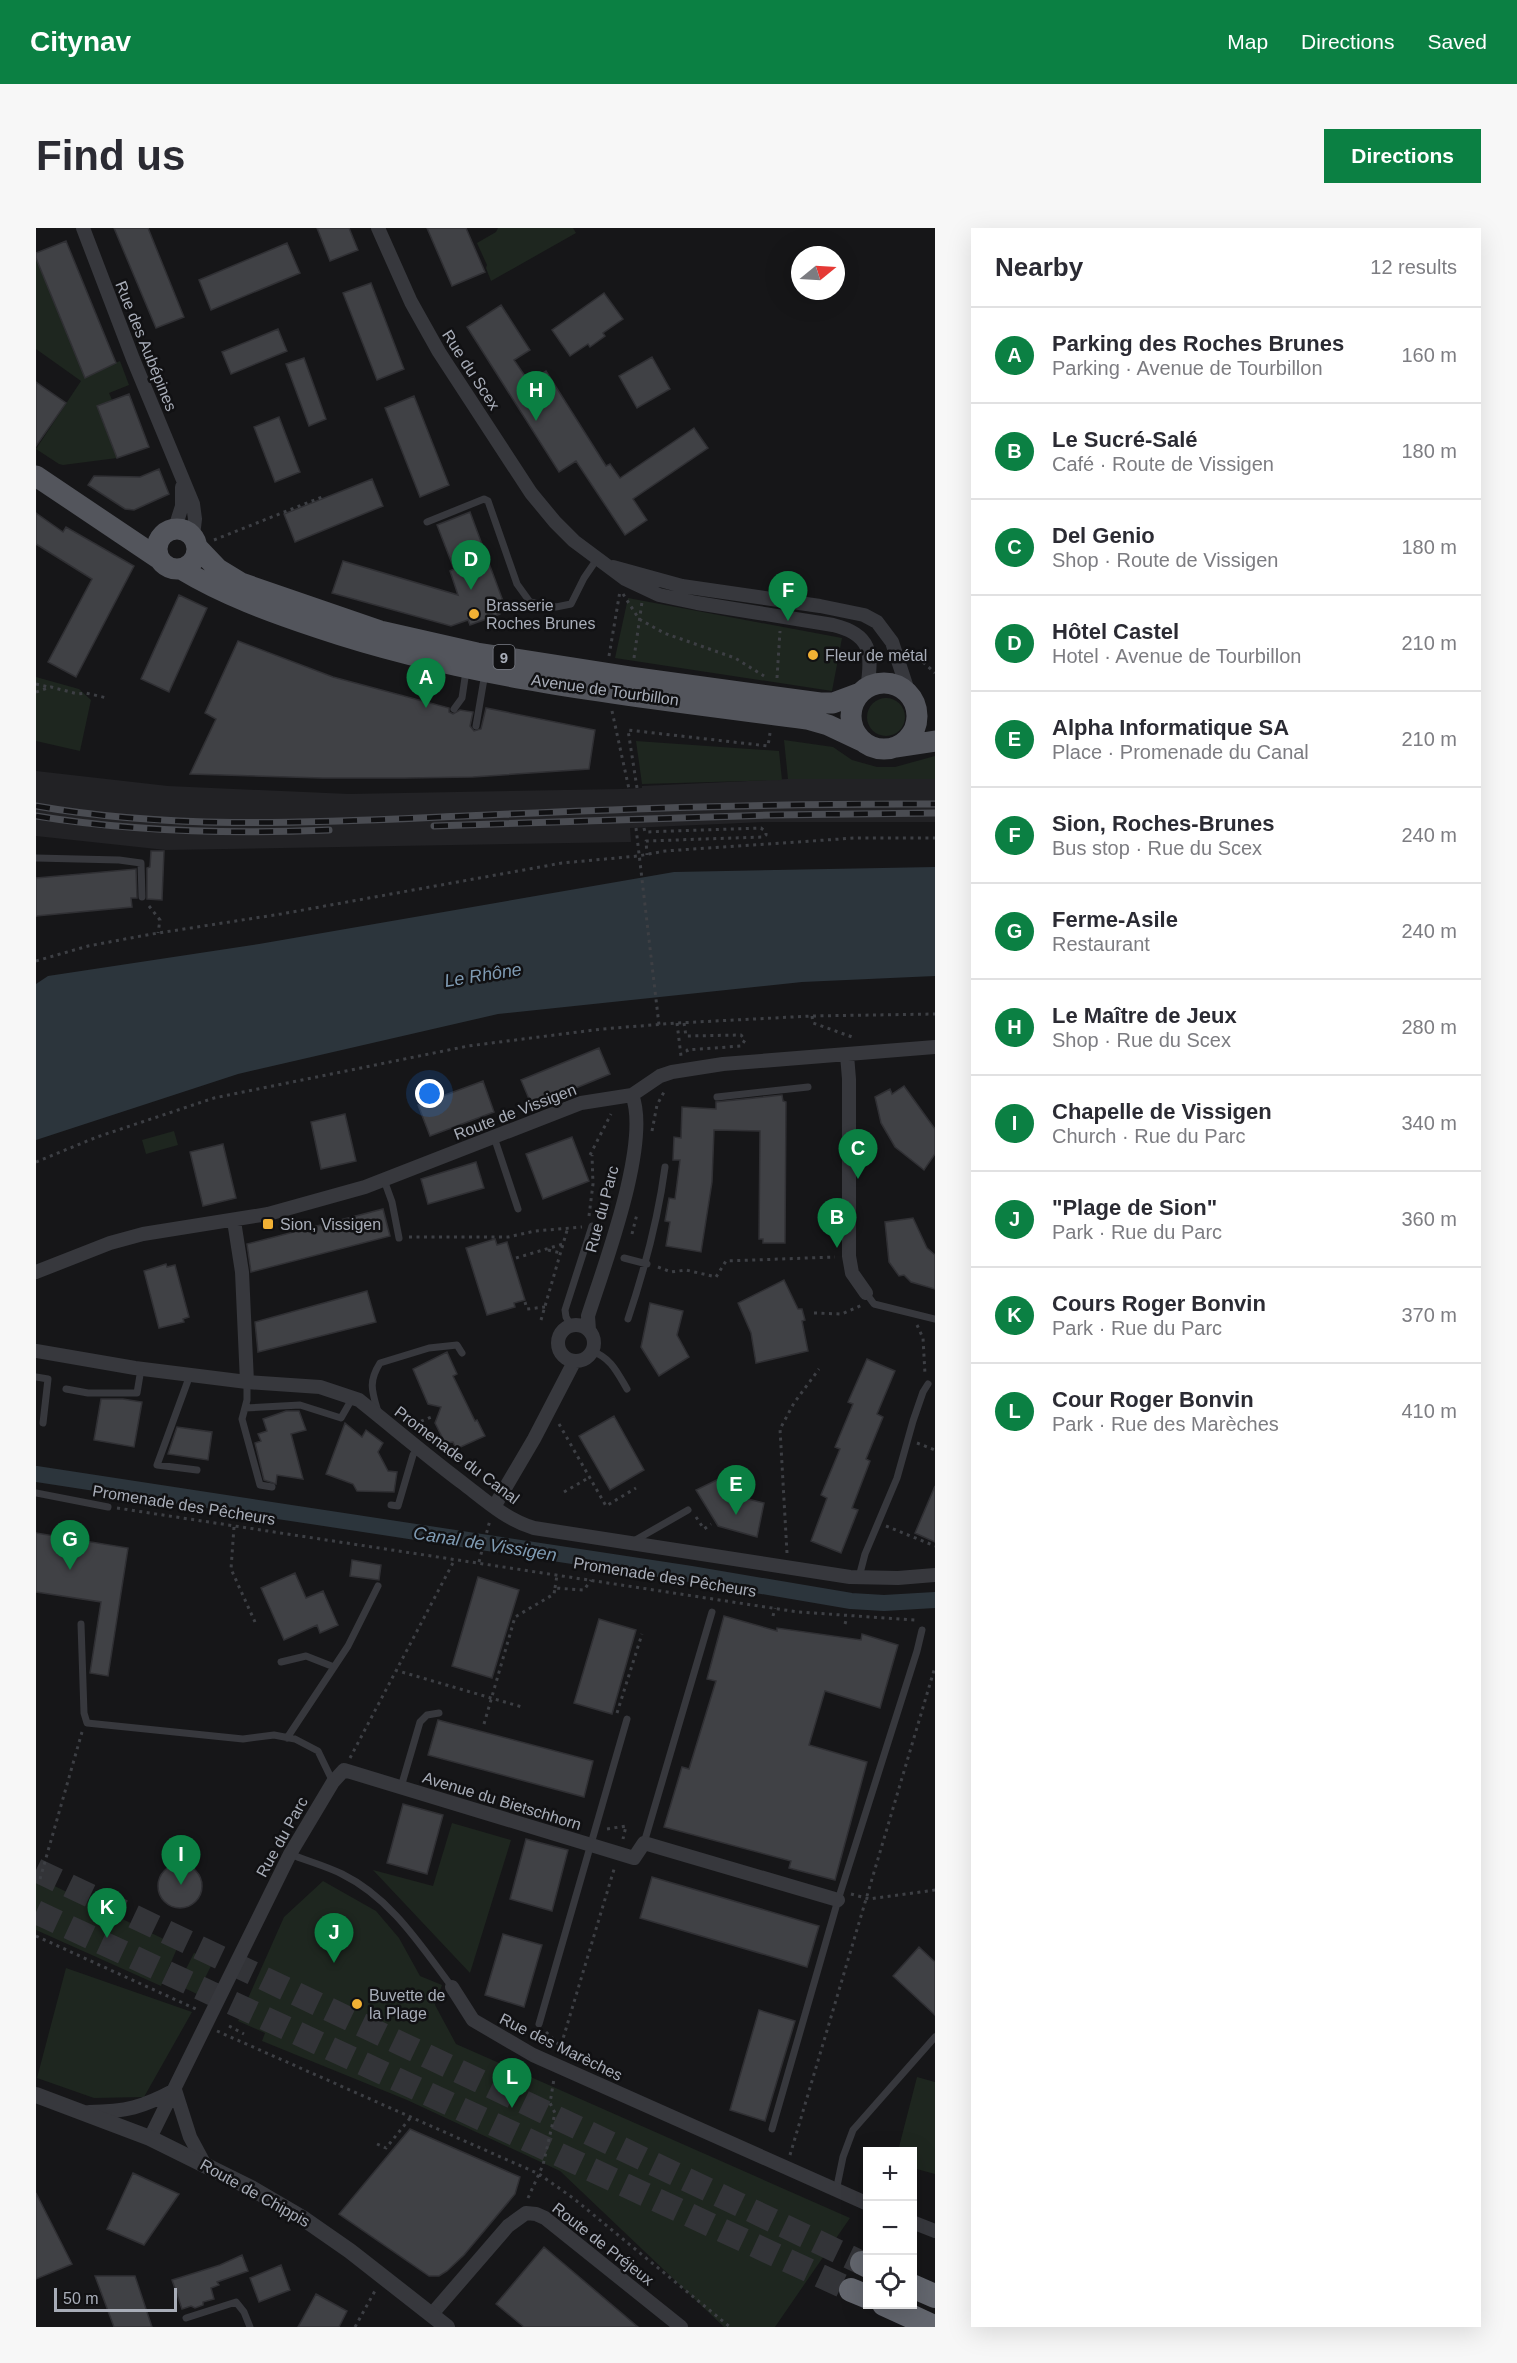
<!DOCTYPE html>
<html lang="en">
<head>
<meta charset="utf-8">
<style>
  body { margin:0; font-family:Arial,sans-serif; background:#f7f7f7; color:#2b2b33 }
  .controls { position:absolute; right:18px; bottom:18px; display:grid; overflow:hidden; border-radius:0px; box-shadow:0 6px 24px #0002 }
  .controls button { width:54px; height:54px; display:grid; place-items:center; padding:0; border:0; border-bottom:2px solid #e1e1e2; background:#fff; color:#2b2b33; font:30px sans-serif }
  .compass { position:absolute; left:755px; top:18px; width:54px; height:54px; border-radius:50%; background:#fff; box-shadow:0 6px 24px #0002; rotate:72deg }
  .scale { position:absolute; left:18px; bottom:15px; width:123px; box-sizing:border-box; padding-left:6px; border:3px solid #a8adb8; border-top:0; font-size:16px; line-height:21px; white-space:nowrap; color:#a8adb8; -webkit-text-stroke:4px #111113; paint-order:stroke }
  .you { position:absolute; left:394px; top:866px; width:21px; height:21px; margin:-15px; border:4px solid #fff; border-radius:50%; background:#1a73e8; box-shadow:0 0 0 9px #1a73e833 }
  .badge { display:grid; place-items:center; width:39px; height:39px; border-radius:50%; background:#0b8043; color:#fff; font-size:20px; font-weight:700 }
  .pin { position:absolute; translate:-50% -50px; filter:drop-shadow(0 2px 3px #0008) }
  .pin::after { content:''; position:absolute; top:32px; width:21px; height:18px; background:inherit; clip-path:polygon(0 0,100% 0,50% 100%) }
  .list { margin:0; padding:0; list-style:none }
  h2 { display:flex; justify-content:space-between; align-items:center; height:78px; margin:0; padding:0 24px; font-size:26px }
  h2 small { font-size:20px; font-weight:400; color:#7c7c81 }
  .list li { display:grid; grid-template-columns:39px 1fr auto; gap:18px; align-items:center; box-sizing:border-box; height:96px; padding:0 24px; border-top:2px solid #e1e1e2 }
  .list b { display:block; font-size:22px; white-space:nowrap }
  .list p { margin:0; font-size:20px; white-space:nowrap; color:#7c7c81 }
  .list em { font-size:20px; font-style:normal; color:#7c7c81 }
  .icon { flex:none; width:33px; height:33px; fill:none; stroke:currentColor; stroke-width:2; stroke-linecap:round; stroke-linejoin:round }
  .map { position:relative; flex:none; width:899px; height:2099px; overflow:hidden; border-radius:0px }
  header { display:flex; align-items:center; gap:36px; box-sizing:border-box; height:84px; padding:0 30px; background:#0b8043; color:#fff }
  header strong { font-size:28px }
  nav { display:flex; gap:33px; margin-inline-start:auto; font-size:21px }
  .intro { display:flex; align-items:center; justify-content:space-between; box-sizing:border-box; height:144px; padding:0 36px }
  h1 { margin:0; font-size:42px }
  .button { padding:15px 27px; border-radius:0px; background:#0b8043; color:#fff; font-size:21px; font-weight:700 }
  main { display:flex; gap:36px; padding:0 36px }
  aside { flex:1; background:#fff; border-radius:0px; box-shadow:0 6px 24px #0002 }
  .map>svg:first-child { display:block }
  .built { fill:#222225 }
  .green { fill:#1e261f }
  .water { fill:#2c353c }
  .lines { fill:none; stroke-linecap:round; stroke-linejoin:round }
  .canal { stroke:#2c353c; stroke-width:16 }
  .building { fill:#404145; stroke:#303034; stroke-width:1.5 }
  .motorway-tunnel { stroke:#333438; stroke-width:24; stroke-dasharray:24 12; stroke-linecap:butt }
  .path { stroke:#3d3f44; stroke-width:3; stroke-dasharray:3 4.5; stroke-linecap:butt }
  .service { stroke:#37383d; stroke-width:7 }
  .minor { stroke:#37383d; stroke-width:14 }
  .tertiary { stroke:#37383d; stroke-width:16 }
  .primary { stroke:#53555c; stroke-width:21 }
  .motorway { stroke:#63666e; stroke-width:24 }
  .rail-casing { stroke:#4a4c52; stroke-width:7 }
  .rail { stroke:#111113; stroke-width:4.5; stroke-dasharray:14; stroke-linecap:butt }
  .poi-dot { fill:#f2b134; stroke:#111113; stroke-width:2 }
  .labels { text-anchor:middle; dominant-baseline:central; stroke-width:5; stroke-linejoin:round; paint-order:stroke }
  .shield { fill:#111113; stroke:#7b7e86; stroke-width:1.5 }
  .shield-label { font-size:15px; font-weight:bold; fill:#a8adb8 }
  .street-label { font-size:16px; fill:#a8adb8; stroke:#111113 }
  .poi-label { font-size:16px; fill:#a8adb8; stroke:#111113; text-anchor:start }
  .water-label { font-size:18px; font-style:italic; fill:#7f9bb3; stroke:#111113 }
</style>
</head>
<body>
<header>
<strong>Citynav</strong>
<nav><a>Map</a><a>Directions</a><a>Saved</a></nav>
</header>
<div class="intro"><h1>Find us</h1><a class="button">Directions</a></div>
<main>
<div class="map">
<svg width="899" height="2099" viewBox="0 0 899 2099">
  <rect width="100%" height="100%" fill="#161618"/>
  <path class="built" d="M0 543 132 558 313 566 586 561 606 560V558L752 551H899V594H729L594 600 595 614 130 622 0 608Z"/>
  <path class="green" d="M462 0H537L540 5 455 53 450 40 451 37 441 15 460 4Z
    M0 30 49 148 84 133 93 157 73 165 76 172 61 178 81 230 27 237 23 236 0 221 45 153 0 121Z
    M592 370 806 410 796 463 579 430Z
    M0 449 43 461 55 472 44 523 0 513Z
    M831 489a19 19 0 1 1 38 0a19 19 0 1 1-38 0Z
    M748 512 797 519 816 532 841 539H859L899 528V551H752Z
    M600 513 743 523 746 552 606 556Z
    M138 903 142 917 110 926 106 912Z
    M416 1595 475 1612 434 1745 337 1642 397 1658Z
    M0 1649 142 1718 125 1758 0 1702Z
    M287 1653 340 1683 363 1710 384 1748 406 1757 399 1777 420 1816 814 1990 739 2099H688L524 1943 371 1872 226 1813 229 1805 202 1793 248 1689Z
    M158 1725 177 1734 161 1766 142 1757Z
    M30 1740 156 1784 108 1869 58 1870 1 1850Z
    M881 1849 899 1854V1946L877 1940 876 1924 862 1923Z"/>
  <path class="water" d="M899 639V748L766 754 462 786 202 846 0 912V756L12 748 223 716 638 644Z"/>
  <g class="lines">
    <path class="canal" d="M0 1246 655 1346 815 1373 848 1375 899 1372"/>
  </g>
  <path class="building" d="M78 0H112L148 89 120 100Z
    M281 0H313L322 22 294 33Z
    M391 0H430L449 44 416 58Z
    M30 13 80 135 49 150 0 30V25Z
    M251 15 264 45 175 82 163 52Z
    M335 55 368 141 341 152 307 65Z
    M568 65 587 91 567 105 569 108 554 119 552 116 534 128 516 102Z
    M465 77 494 122 478 132 493 154 510 143 570 238 574 236 584 250 658 200 672 220 597 271 611 292 589 307 540 233 523 244 431 99Z
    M242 101 251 123 195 146 186 124Z
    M616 129 634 161 601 180 583 148Z
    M268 130 290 191 273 198 250 136Z
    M0 154 30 175 0 218Z
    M93 166 113 219 81 230 61 178Z
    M378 168 413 257 384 269 349 180Z
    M243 189 264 244 239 254 218 199Z
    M123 241 133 266 98 282 89 281 52 257 58 248 104 249Z
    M336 251 347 278 259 314 248 286Z
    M434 284 467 373 460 376 464 386 434 397 432 392 415 398 296 365 307 333 422 367 414 343 418 341 401 297Z
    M0 285 27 304 30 299 98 338 40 449 12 434 56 351 0 316Z
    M143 367 171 380 133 464 105 451Z
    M202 413 297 449 413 480V484L417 486 424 482 437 484 434 498 438 503 445 501 450 480 559 502 553 541 437 549 369 550H286L154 546 180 491 169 485Z
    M115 623H128L126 672 111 671V640L114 639Z
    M100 641 101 670H95L96 679 0 688V650Z
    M563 820 574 846 496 878 485 852Z
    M447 853 458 884 394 908 382 877Z
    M868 858 899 901V926L888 942 859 919 845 895 839 869 854 861 856 866Z
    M746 867 747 873 750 874 749 1015H727V1011H723L724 903 678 902 676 954 665 1024 630 1018 634 994 629 993 633 970 639 971 644 932H637L638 909 645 910 646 879 680 881V874Z
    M309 886 320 933 285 941 275 894Z
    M536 909 553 953 507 971 490 926Z
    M187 916 200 970 167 978 154 924Z
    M440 934 448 960 392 976 385 951Z
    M347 981 354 1008 215 1044 211 1016Z
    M877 990 891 1020 899 1027V1061L875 1054 868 1047 863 1048 853 1034 849 994Z
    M459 1011 461 1017 471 1014 489 1072 478 1075 479 1079 451 1087 430 1020Z
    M130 1036 131 1039 139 1037 153 1089 147 1091 148 1094 123 1100 108 1043Z
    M748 1052 762 1081H766L769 1092 766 1093 772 1123 720 1135 715 1105 702 1075Z
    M331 1063 340 1094 222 1124 219 1094Z
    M614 1075 647 1083 641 1107 653 1129 623 1148 605 1119Z
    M411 1124 421 1146 417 1148 439 1193 441 1192 449 1208 420 1221 417 1214 409 1215 399 1195 405 1179 392 1176 377 1141Z
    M831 1131 859 1143 841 1186 847 1189 830 1231 834 1233 816 1280 822 1282 805 1325 775 1313 791 1270 785 1267 804 1221 799 1219 817 1176 812 1174Z
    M65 1171H87L106 1174 98 1219 58 1212Z
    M250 1183H263L270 1202 255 1206 267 1251 241 1247 240 1256 228 1252 219 1215 225 1213 222 1206 231 1203 227 1191Z
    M578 1188 608 1242 574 1262 543 1208Z
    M309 1195 326 1209 330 1202 347 1215 342 1224 352 1243 361 1244 358 1264 321 1263 317 1256 290 1246Z
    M141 1199 176 1204 172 1232 132 1226Z
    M691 1247 704 1269 728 1275 721 1309 682 1298 660 1262Z
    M899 1258V1314L879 1305Z
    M0 1305 92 1320 72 1448 54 1445 65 1374 0 1364Z
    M316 1332 345 1337 343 1352 314 1348Z
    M259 1345 270 1370 287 1363 302 1397 284 1405 281 1397 248 1412 225 1360Z
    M442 1349 483 1362 456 1450 416 1438Z
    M688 1388 741 1403V1400L825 1412 826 1406 862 1417 844 1480 789 1463 773 1517 831 1534 799 1652 753 1640 755 1633 628 1599 646 1539 653 1541 680 1453 671 1451Z
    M563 1391 600 1402 576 1486 538 1475Z
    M402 1492 557 1533 548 1569 392 1527Z
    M367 1576 407 1587 391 1646 351 1635Z
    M490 1611 532 1622 516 1683 474 1671Z
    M122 1658a22 22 0 1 1 44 0a22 22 0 1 1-44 0Z
    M616 1649 783 1698 771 1739 604 1690Z
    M467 1706 506 1717 488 1779 449 1767Z
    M883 1719 899 1734V1787L857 1748Z
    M723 1782 759 1793 729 1893 694 1882Z
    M374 1901 484 1949 479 1966 428 2027 411 2043 403 2048H393L303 1986Z
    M97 1945 143 1966 108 2017 71 2001Z
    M0 1965 36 2036 0 2051Z
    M508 2019 602 2099H488L460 2076Z
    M206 2027 212 2043 181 2054 183 2057 175 2060 178 2071 167 2074V2077L159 2080 155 2078 146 2081 136 2052 184 2037Z
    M245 2037 254 2062 223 2074 214 2050Z
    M59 2048H99L116 2099H78Z
    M280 2066 311 2083 303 2099H262Z"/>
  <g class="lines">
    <path class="motorway-tunnel" d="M0 1642 826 2035
      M0 1684 815 2062"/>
    <path class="path" d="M178 312 286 269
      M587 366 603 391 628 405 699 430 728 448
      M876 424 899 445
      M573 428 584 363
      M598 430 606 374
      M741 450 744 403
      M0 456 13 459
      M0 464 15 459 42 466 50 465 71 470
      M576 483 593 561
      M601 560 592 502 732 518 734 505
      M600 600 623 797
      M608 600 609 604 725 600 730 604V607L727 609 610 613 611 627
      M113 678 124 692 122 705
      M0 733 52 718 116 706 245 686 526 635 602 628 629 623 819 610H899
      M776 788 777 795 819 810
      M641 795 645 828
      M648 795 650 808 705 807 709 812 705 818 651 822 652 826
      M616 903 621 877 628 864
      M554 927 575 886
      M0 934 61 909 178 870 432 818 566 801 641 795 776 788 899 786
      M553 988 557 956 556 927
      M596 1006 601 986
      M373 1009H472L499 1003 546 999
      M512 1022 525 1025
      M480 1030 527 1016
      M622 1039 635 1044 650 1042 680 1049 690 1033 799 1029
      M489 1074 491 1081 509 1079
      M778 1085 806 1086 826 1077
      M505 1092 532 999
      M881 1097 887 1110 889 1146
      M378 1196 398 1188
      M523 1196 570 1278 600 1260
      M881 1215 899 1222
      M528 1264 554 1249
      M81 1280 762 1384 879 1392
      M660 1289 668 1301 675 1296
      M850 1298 899 1318
      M198 1299 195 1341 219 1394
      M751 1325 744 1201 758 1175 783 1141
      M443 1334 454 1292
      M519 1360 521 1347
      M737 1388 739 1380
      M809 1396 811 1389
      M359 1442 486 1479
      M581 1485 606 1406
      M448 1496 479 1389 518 1366 519 1360 548 1362 555 1352
      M314 1530 419 1331
      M535 1594 548 1597
      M571 1601 590 1598 587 1611
      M4 1651 46 1504
      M815 1666 833 1671 899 1662
      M0 1708 162 1782
      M193 1798 208 1806
      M181 1803 503 1946 537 1970 694 2099
      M510 1804 524 1818
      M523 1824 579 1638
      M341 1916 350 1920 375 1889
      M754 1927 899 1439
      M492 1970 507 1937 519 1885 514 1875 518 1851
      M319 2099 340 2061"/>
    <path class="service" d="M391 294 448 271 452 273 481 356 494 374 520 379 535 376 548 350 561 331
      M418 481 426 470 430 443
      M440 498 449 445
      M0 630 83 632 105 635 106 669
      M681 869 772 859
      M458 909 482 981
      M348 952 356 974 363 1010
      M588 1030 611 1036
      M830 1065 838 1076 899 1091
      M592 1091C609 1040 622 992 629 939
      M535 1098 530 1089 529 1082 556 998
      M556 1123C575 1130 581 1144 591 1161
      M154 1147 121 1237 161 1242
      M0 1149 12 1151 7 1195
      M211 1154V1172L206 1191 224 1257 236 1259
      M30 1161 52 1165H101L105 1141
      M209 1180 264 1177 305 1190 317 1169
      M342 1184C336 1163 332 1154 344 1135L393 1120 421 1117 426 1125
      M0 1265 72 1279
      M355 1277 362 1278 377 1227 381 1221
      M596 1314 652 1282
      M823 1349 829 1326 861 1250 877 1193 887 1164 892 1156
      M45 1396 48 1485 51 1495 207 1511 238 1507 259 1511 282 1523 297 1554
      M245 1434 270 1428 298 1439
      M251 1510 312 1418 342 1358
      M365 1559 384 1494 391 1487 403 1485
      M608 1615 676 1384
      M254 1626C271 1633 290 1638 306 1646 355 1670 385 1718 416 1759
      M503 1796 591 1491
      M736 1901 802 1672 881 1423 886 1402
      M800 1963 807 1929 817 1902 899 1809
      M150 2090 200 2074 208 2084 214 2099"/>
    <path class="minor" d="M47 0 97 131 157 276 159 291 157 308
      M342 0 375 74 403 124 495 265 519 294 538 313 589 351 623 367 661 375 797 397C835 406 837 425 831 460
      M139 300 146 278V259
      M577 339 646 358 784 378 828 387 841 394 856 414 873 466
      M811 827 813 851V1028L816 1045 830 1065
      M198 993 206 1044 211 1154
      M0 1044 74 1015 107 1006 232 986 329 959 545 875 596 867 624 848 636 844 687 836 899 819
      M522 1115a18 18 0 1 1 36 0a18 18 0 1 1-36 0Z
      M553 1102 552 1088C568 1038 615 914 596 867
      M0 1123 99 1140 211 1154 284 1159 323 1172C358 1200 392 1229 428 1256 450 1273 471 1292 498 1300L814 1349 862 1350 899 1347
      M458 1279 498 1211 538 1134
      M416 1759 437 1792 497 1827 832 1976
      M139 1862 154 1909 168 1935
      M53 1884C90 1884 107 1879 139 1862
      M114 1910 254 1626 297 1554 308 1542 598 1630 608 1615 802 1672
      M876 1994 899 2003
      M396 2086 472 1998 490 1985 500 1986 509 1990 645 2099"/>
    <path class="tertiary" d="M0 1867 114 1910 215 1960 268 1991 314 2023 411 2099"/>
    <path class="primary" d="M0 248 122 330
      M121 321a20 20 0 1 1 40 0a20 20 0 1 1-40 0Z
      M161 319 182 341 205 355 344 403 441 425 595 449 784 475H797L824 465
      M145 341C188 367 235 384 283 400 440 453 607 469 771 491L792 497 826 513
      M815 488a33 33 0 1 1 66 0a33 33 0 1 1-66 0Z
      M861 519 899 513"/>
    <path class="motorway" d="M826 2035 832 2038
      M876 2058 899 2068
      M815 2062 832 2069
      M848 2076 898 2099"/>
    <g class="rail-casing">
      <path id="rail" d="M0 578C142 603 286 594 429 588 585 581 742 575 899 576
        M0 588C97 604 195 606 293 602
        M398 598 735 587 899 585"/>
    </g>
    <use href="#rail" class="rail"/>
  </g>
  <g class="poi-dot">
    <circle cx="438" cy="386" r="6"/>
    <circle cx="777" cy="427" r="6"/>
    <rect x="226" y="990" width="12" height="12" rx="3"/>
    <circle cx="321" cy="1776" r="6"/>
  </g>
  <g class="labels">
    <rect class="shield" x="457.5" y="417" width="21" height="24" rx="4.5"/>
    <g class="shield-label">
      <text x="468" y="429">9</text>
    </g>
    <g class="street-label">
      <text transform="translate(110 118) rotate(68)">Rue des Aubépines</text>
      <text transform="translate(435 142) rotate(57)">Rue du Scex</text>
      <text transform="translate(569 462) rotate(8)">Avenue de Tourbillon</text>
      <text transform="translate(479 884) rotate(-21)">Route de Vissigen</text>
      <text transform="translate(566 981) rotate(-75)">Rue du Parc</text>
      <text transform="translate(421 1227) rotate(37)">Promenade du Canal</text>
      <text transform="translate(148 1277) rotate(9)">Promenade des Pêcheurs</text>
      <text transform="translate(629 1349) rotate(9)">Promenade des Pêcheurs</text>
      <text transform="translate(466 1573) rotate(17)">Avenue du Bietschhorn</text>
      <text transform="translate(246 1609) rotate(-61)">Rue du Parc</text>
      <text transform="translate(525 1819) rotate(26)">Rue des Marèches</text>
      <text transform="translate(219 1965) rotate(29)">Route de Chippis</text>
      <text transform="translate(567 2016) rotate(38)">Route de Préjeux</text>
    </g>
    <g class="poi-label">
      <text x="450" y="377">Brasserie<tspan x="450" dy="18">Roches Brunes</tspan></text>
      <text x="789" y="427">Fleur de métal</text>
      <text x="244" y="996">Sion, Vissigen</text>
      <text x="333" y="1767">Buvette de<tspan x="333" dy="18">la Plage</tspan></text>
    </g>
    <g class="water-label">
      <text transform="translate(447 747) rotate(-9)">Le Rhône</text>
      <text transform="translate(449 1316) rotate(9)">Canal de Vissigen</text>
    </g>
  </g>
</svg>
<div class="controls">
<button>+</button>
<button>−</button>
<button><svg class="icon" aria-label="locate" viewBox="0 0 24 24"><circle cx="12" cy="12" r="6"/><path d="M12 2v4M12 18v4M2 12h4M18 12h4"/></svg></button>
</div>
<svg class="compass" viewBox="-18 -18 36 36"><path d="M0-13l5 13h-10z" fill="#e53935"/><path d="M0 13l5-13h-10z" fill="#7c7c81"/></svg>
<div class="scale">50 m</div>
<div class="you"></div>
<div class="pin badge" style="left:390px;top:480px">A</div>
<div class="pin badge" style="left:801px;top:1020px">B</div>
<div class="pin badge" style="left:822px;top:951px">C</div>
<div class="pin badge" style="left:435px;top:362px">D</div>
<div class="pin badge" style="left:700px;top:1287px">E</div>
<div class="pin badge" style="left:752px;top:393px">F</div>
<div class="pin badge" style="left:34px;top:1342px">G</div>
<div class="pin badge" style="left:500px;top:193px">H</div>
<div class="pin badge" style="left:145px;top:1657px">I</div>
<div class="pin badge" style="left:298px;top:1735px">J</div>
<div class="pin badge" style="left:71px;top:1710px">K</div>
<div class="pin badge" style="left:476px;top:1880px">L</div>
</div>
<aside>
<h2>Nearby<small>12 results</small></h2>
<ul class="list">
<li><span class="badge">A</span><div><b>Parking des Roches Brunes</b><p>Parking · Avenue de Tourbillon</p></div><em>160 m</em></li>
<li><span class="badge">B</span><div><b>Le Sucré-Salé</b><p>Café · Route de Vissigen</p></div><em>180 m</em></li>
<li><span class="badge">C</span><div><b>Del Genio</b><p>Shop · Route de Vissigen</p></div><em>180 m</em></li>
<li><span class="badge">D</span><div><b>Hôtel Castel</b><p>Hotel · Avenue de Tourbillon</p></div><em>210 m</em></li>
<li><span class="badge">E</span><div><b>Alpha Informatique SA</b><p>Place · Promenade du Canal</p></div><em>210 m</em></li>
<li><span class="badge">F</span><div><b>Sion, Roches-Brunes</b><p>Bus stop · Rue du Scex</p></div><em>240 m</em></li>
<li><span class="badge">G</span><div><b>Ferme-Asile</b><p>Restaurant</p></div><em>240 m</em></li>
<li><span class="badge">H</span><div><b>Le Maître de Jeux</b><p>Shop · Rue du Scex</p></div><em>280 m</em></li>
<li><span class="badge">I</span><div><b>Chapelle de Vissigen</b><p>Church · Rue du Parc</p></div><em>340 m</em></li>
<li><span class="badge">J</span><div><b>&quot;Plage de Sion&quot;</b><p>Park · Rue du Parc</p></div><em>360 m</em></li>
<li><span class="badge">K</span><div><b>Cours Roger Bonvin</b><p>Park · Rue du Parc</p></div><em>370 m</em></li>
<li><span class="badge">L</span><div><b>Cour Roger Bonvin</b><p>Park · Rue des Marèches</p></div><em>410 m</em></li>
</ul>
</aside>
</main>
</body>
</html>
